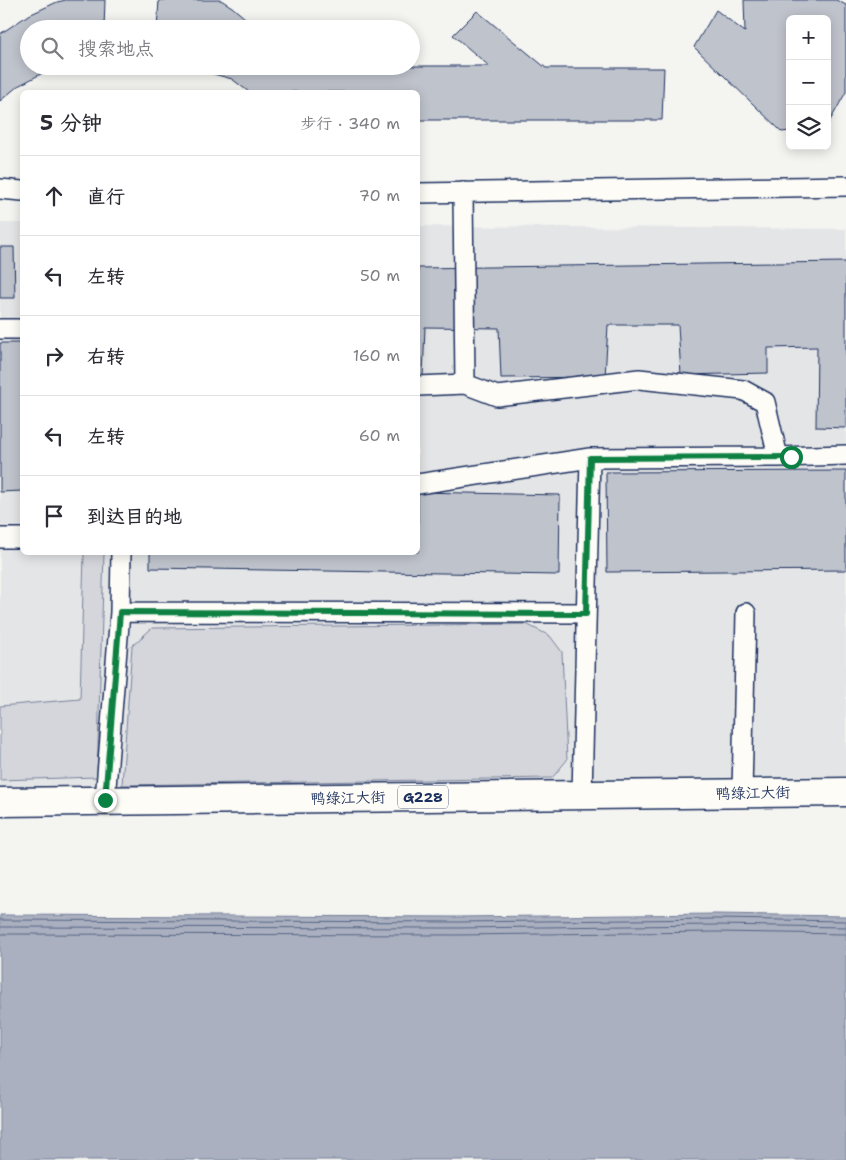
<!DOCTYPE html>
<html lang="zh">
<head>
<meta charset="utf-8">
<style>
  body { margin:0; font-family:"Shantell Sans","LXGW WenKai TC",sans-serif; background:#f2f2f3; color:#2b2b33 }
  .controls { position:absolute; right:15px; top:15px; display:grid; overflow:hidden; border-radius:8px; box-shadow:0 2px 12px #0003 }
  .controls button { width:45px; height:45px; display:grid; place-items:center; padding:0; border:0; border-bottom:1px solid #e1e1e2; background:#fff; color:#2b2b33; font:25px sans-serif }
  .stop { position:absolute; width:15px; height:15px; margin:-11px; border:4px solid #0b8043; border-radius:50%; background:#fff }
  .stop.end { background:#0b8043; border-color:#fff; box-shadow:0 1px 5px #0008 }
  .list { margin:0; padding:0; list-style:none }
  h2 { display:flex; justify-content:space-between; align-items:center; height:65px; margin:0; padding:0 20px; font-size:21px }
  h2 small { font-size:16px; font-weight:400; color:#7c7c81 }
  .list li { display:grid; grid-template-columns:32px 1fr auto; gap:15px; align-items:center; box-sizing:border-box; height:80px; padding:0 20px; border-top:1px solid #e1e1e2 }
  .list b { display:block; font-size:19px; white-space:nowrap }
  .list em { font-size:16px; font-style:normal; color:#7c7c81 }
  .icon { flex:none; width:28px; height:28px; fill:none; stroke:currentColor; stroke-width:2; stroke-linecap:round; stroke-linejoin:round }
  .map { position:relative; flex:none; width:846px; height:1160px; overflow:hidden }
  .search { position:absolute; background:#fff; box-shadow:0 2px 12px #0003; left:20px; top:20px; width:400px; height:55px; display:flex; align-items:center; gap:12px; box-sizing:border-box; padding:0 18px; border-radius:28px; color:#7c7c81; font-size:19px }
  .panel { position:absolute; background:#fff; box-shadow:0 2px 12px #0003; left:20px; top:90px; width:400px; height:465px; border-radius:8px }
  .map>svg:first-child { display:block }
  .built { fill:#e4e5e6 }
  .green { fill:#d4d6db; stroke:#78829c }
  .water { fill:#aab0bf; stroke:#717c98 }
  .lines { fill:none; stroke-linecap:round; stroke-linejoin:round }
  .shore { stroke:#546385; stroke-width:1 }
  .building { fill:#bfc3cc; stroke:#1b2f5e }
  .minor-casing { stroke:#1b2f5e; stroke-width:22 }
  .trunk-casing { stroke:#1b2f5e; stroke-width:31 }
  .minor { stroke:#fdfcf7; stroke-width:19 }
  .trunk { stroke:#fdfcf7; stroke-width:28 }
  .route { stroke:#0b8043; stroke-width:6 }
  .labels { text-anchor:middle; dominant-baseline:central; stroke-width:4.5; stroke-linejoin:round; paint-order:stroke }
  .shield { fill:#fdfcf7; stroke:#5f6c8c; stroke-width:1 }
  .shield-label { font-size:14px; font-weight:bold; fill:#1b2f5e }
  .street-label { font-size:15px; fill:#1b2f5e; stroke:#fdfcf7 }
</style>
</head>
<body>
<div class="map">
<svg width="846" height="1160" viewBox="0 0 846 1160">
  <rect width="100%" height="100%" fill="#f4f4f1"/>
  <filter id="ink" filterUnits="userSpaceOnUse"><feTurbulence type="fractalNoise" baseFrequency=".02" numOctaves="2"/><feDisplacementMap in="SourceGraphic" scale="10" xChannelSelector="R" yChannelSelector="G"/><feConvolveMatrix kernelMatrix="1 2 1 2 8 2 1 2 1" color-interpolation-filters="sRGB"/></filter>
  <g filter="url(#ink)">
    <path class="built" d="M0 223H22V552H418V226L846 229V776L0 792Z"/>
    <path class="green" d="M84 553H104L97 777 0 780V706L80 699Z
      M526 624 550 636 562 652 567 760 552 778 122 785 132 646 152 628Z"/>
    <path class="water" d="M715 914 846 916V1160H0V915L457 917Z"/>
    <g class="lines">
      <path class="shore" d="M0 920 457 922 715 919 846 921
        M0 927 457 928 715 925 846 927
        M0 934 457 935 715 932 846 934"/>
    </g>
    <path class="building" d="M66 0H105L104 29H29V66H56L18 86 0 101V34L27 16 57 2Z
      M159 0H221L232 7 258 29H157Z
      M744 0H836L846 5V92L827 126V19H790V131L782 132 694 47 716 10 745 32Z
      M477 11 546 68H664L662 120H418V92H249L232 79 184 66H489L453 35Z
      M0 247H14L15 298H0Z
      M846 262V428L816 427 817 347 768 348V373L681 375 678 325H608L605 377 501 378 499 328 425 327 423 376 418 377V268Z
      M0 343H22V491L0 492Z
      M846 471V570L607 572 606 472Z
      M418 492 560 495 559 575 150 568V552H418Z"/>
    <g class="lines">
      <g class="minor-casing">
        <path id="minor" d="M0 189 22 191
          M463 192 465 384
          M418 193 846 186
          M0 329H22
          M418 386 465 384 497 396 639 379 743 390 765 402 778 457
          M418 484 590 458
          M0 538H22
          M120 612 121 552
          M742 793 746 613
          M582 795 590 458 778 457 846 455
          M105 800 120 612 586 613"/>
      </g>
      <g class="trunk-casing">
        <path id="trunk" d="M0 802 846 792"/>
      </g>
      <use href="#minor" class="minor"/>
      <use href="#trunk" class="trunk"/>
    </g>
  </g>
  <g class="lines" filter="url(#ink)">
    <path class="route" d="M105 800 120 612 586 614 590 458 791 457"/>
  </g>
  <g class="labels">
    <rect class="shield" x="398" y="785.5" width="50" height="23" rx="4"/>
    <g class="shield-label">
      <text x="423" y="797">G228</text>
    </g>
    <g class="street-label">
      <text transform="translate(753 793) rotate(-1)">鸭绿江大街</text>
      <text transform="translate(348 798) rotate(-1)">鸭绿江大街</text>
    </g>
  </g>
</svg>
<div class="controls">
<button>+</button>
<button>−</button>
<button><svg class="icon" aria-label="layers" viewBox="0 0 24 24"><path d="M12 4l9 5-9 5-9-5zM3 14l9 5 9-5"/></svg></button>
</div>
<div class="stop" style="left:791px;top:457px"></div>
<div class="stop end" style="left:105px;top:800px"></div>
<div class="search"><svg class="icon" aria-label="search" viewBox="0 0 24 24"><circle cx="10" cy="10" r="6"/><path d="M15 15l6 6"/></svg>搜索地点</div>
<section class="panel">
<h2>5 分钟<small>步行 · 340 m</small></h2>
<ul class="list">
<li><svg class="icon" aria-label="ahead" viewBox="0 0 24 24"><path d="M12 20V5M6 11l6-6 6 6"/></svg><div><b>直行</b></div><em>70 m</em></li>
<li><svg class="icon" aria-label="left" viewBox="0 0 24 24"><path d="M17 20v-9H6M10 6l-5 5 5 5"/></svg><div><b>左转</b></div><em>50 m</em></li>
<li><svg class="icon" aria-label="right" viewBox="0 0 24 24"><path d="M7 20v-9h11M14 6l5 5-5 5"/></svg><div><b>右转</b></div><em>160 m</em></li>
<li><svg class="icon" aria-label="left" viewBox="0 0 24 24"><path d="M17 20v-9H6M10 6l-5 5 5 5"/></svg><div><b>左转</b></div><em>60 m</em></li>
<li><svg class="icon" aria-label="arrive" viewBox="0 0 24 24"><path d="M6 21V4h12l-3 4 3 4H6"/></svg><div><b>到达目的地</b></div></li>
</ul>
</section>
</div>
</body>
</html>
